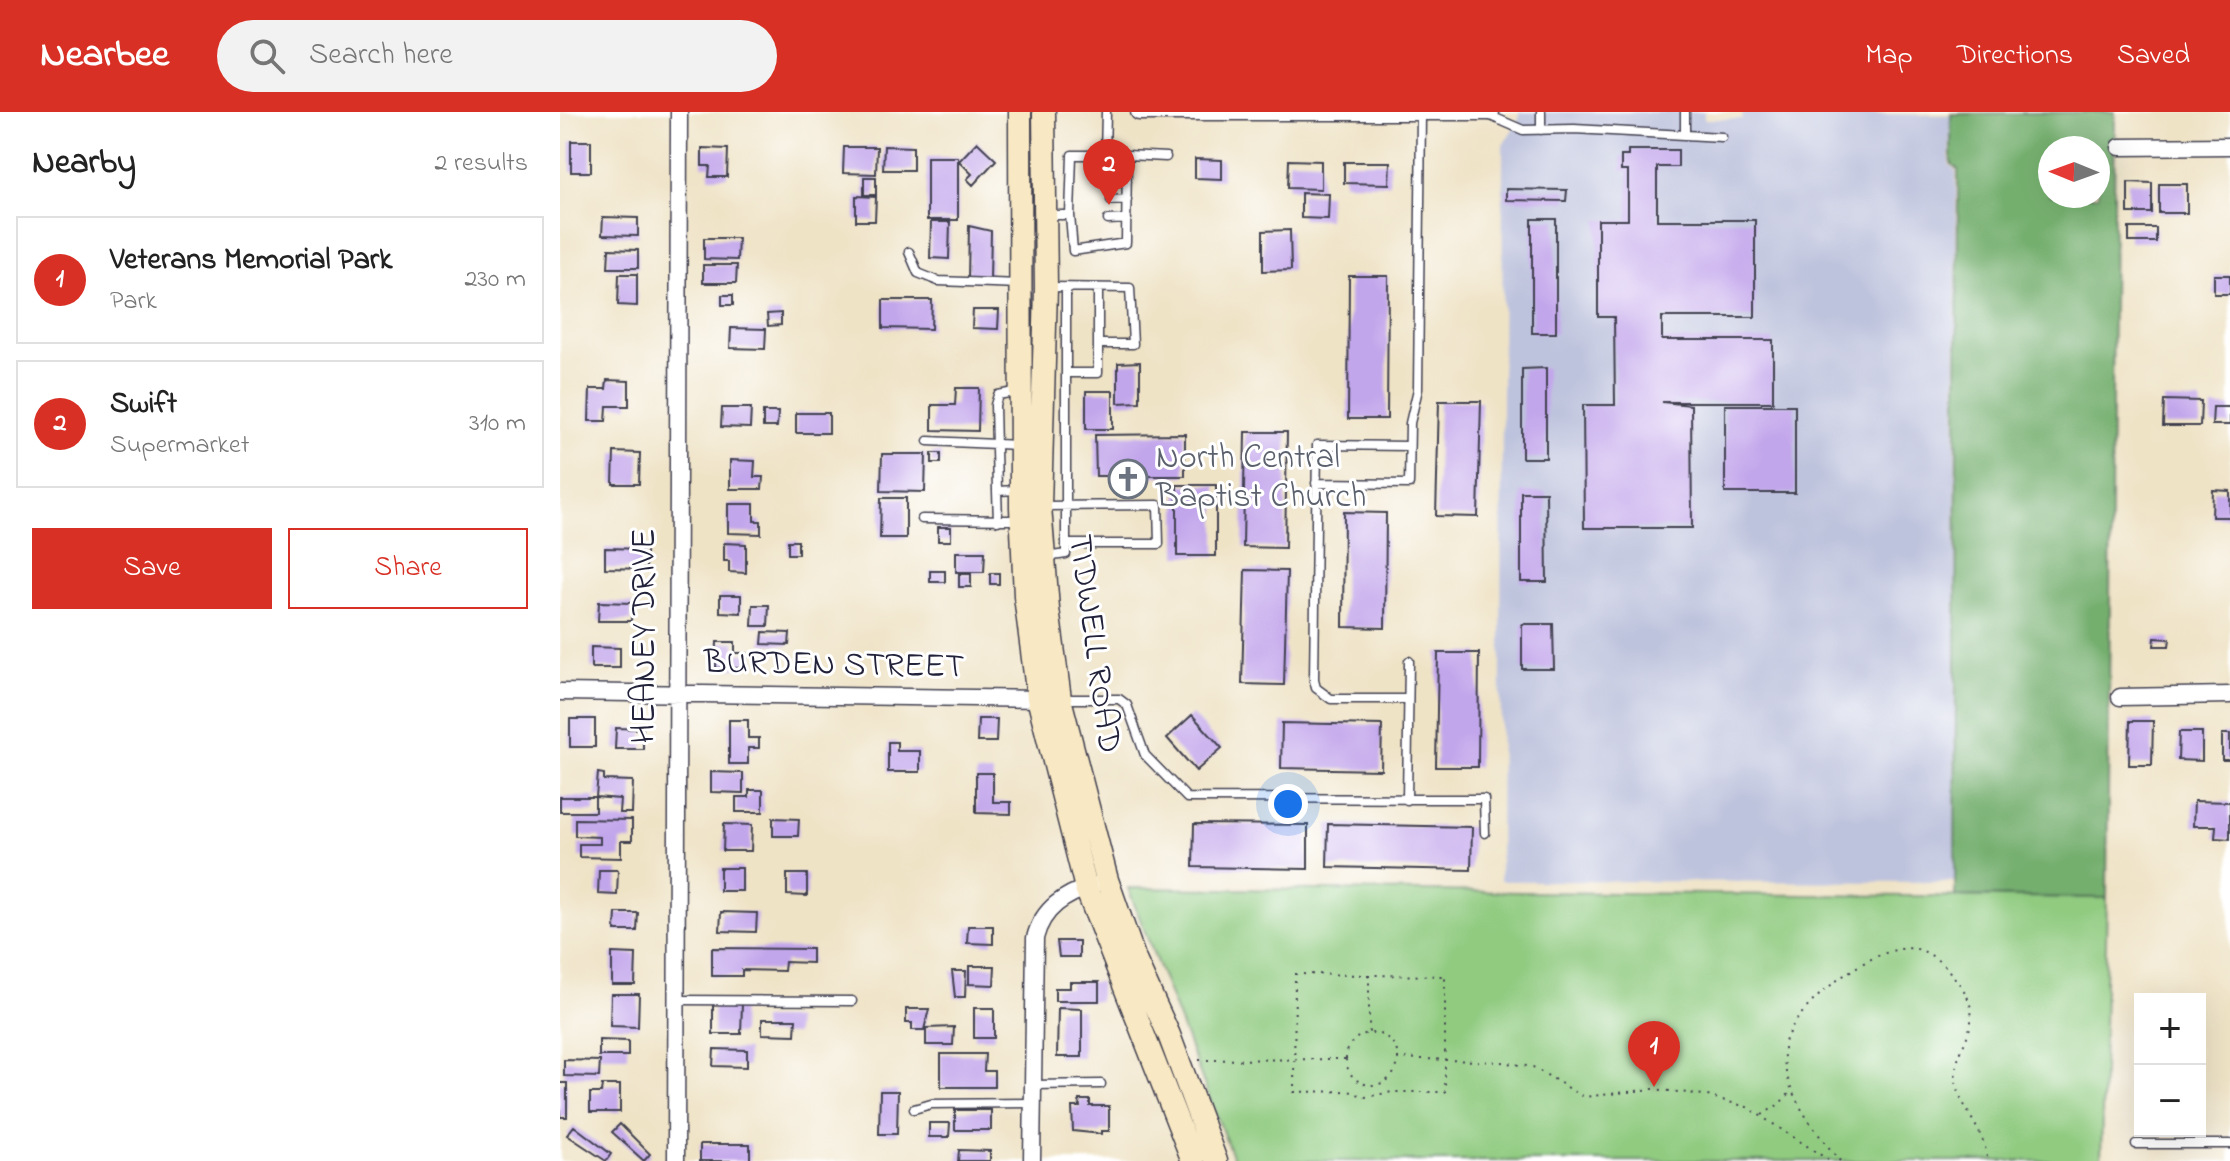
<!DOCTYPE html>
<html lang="en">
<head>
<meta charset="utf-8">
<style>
  body { margin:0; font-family:"Indie Flower",sans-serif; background:#f2f2f2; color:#222 }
  .controls { position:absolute; right:24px; bottom:24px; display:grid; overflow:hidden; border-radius:0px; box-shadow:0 8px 32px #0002 }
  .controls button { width:72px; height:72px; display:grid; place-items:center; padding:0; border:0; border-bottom:2px solid #e0e0e0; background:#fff; color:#222; font:40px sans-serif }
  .compass { position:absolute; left:1478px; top:24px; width:72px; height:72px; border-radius:50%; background:#fff; box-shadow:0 8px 32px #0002; rotate:271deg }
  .you { position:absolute; left:728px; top:692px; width:28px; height:28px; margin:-20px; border:6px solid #fff; border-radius:50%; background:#1a73e8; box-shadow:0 0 0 12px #1a73e833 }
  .badge { display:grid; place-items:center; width:52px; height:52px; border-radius:50%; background:#d93025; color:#fff; font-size:26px; font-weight:700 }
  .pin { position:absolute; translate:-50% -66px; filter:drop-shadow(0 2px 4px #0008) }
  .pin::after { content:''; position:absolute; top:42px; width:28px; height:24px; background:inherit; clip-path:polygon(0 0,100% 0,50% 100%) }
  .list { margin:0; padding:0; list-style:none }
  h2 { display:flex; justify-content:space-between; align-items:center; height:104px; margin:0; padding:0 32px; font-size:34px }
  h2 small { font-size:26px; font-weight:400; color:#767676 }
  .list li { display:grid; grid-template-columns:52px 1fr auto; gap:24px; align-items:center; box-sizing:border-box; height:128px; margin:0 16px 16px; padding:0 16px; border:2px solid #e0e0e0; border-radius:0px }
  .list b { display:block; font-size:30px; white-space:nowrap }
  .list p { margin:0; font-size:26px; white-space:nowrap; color:#767676 }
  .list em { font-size:26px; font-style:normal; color:#767676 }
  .actions { display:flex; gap:16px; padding:24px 32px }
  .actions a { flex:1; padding:18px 0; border:2px solid #d93025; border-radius:0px; text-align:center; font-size:28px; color:#d93025 }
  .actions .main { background:#d93025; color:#fff }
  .icon { flex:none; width:44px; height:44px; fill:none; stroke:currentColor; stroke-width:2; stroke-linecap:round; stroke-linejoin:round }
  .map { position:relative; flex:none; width:1670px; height:1049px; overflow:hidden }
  header { display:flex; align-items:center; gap:48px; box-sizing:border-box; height:112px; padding:0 40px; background:#d93025; color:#fff }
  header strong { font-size:38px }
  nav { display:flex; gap:44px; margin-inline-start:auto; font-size:28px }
  .search { width:560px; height:72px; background:#f2f2f2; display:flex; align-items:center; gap:20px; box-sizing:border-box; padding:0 28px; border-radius:44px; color:#767676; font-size:30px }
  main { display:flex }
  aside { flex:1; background:#fff }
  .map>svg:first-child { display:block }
  .industrial { fill:#bec3dd }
  .green { fill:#90cb80; stroke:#59765e; stroke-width:2 }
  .forest { fill:#74af6e; stroke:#4b6854; stroke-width:2; fill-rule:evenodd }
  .building { fill:#c2a6eb }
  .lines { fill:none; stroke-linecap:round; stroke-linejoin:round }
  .service-casing { stroke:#413f50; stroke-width:11 }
  .minor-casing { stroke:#413f50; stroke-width:19 }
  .secondary-casing { stroke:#413f50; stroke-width:25 }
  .path { stroke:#413f50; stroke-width:2; stroke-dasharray:2 6; stroke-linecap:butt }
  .service { stroke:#fff; stroke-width:8 }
  .minor { stroke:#fff; stroke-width:16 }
  .secondary { stroke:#f8e8c3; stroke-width:22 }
  .labels { text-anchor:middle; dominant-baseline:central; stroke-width:6; stroke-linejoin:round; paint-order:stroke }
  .worship-label { font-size:34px; fill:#5b616d; stroke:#fff; text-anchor:start }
  .street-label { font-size:34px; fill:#22223b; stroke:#fff }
</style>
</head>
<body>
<header>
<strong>Nearbee</strong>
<div class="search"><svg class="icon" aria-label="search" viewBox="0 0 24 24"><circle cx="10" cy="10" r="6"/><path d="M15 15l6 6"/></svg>Search here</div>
<nav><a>Map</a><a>Directions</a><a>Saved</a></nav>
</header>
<main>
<aside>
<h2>Nearby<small>2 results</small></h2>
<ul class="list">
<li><span class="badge">1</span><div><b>Veterans Memorial Park</b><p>Park</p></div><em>230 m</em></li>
<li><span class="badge">2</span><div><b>Swift</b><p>Supermarket</p></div><em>310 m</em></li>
</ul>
<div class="actions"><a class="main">Save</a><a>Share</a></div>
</aside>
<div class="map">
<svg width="1670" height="1049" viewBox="0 0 1670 1049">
  <rect width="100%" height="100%" fill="#fff"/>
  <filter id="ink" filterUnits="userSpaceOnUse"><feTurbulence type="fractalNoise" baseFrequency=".0125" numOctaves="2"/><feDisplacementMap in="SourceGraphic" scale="16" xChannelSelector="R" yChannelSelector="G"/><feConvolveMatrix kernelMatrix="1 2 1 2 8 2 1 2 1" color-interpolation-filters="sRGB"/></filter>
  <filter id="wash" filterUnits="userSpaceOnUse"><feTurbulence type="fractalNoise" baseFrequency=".006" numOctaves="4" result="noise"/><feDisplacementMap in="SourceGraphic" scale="32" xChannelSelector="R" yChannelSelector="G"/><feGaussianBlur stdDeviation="1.8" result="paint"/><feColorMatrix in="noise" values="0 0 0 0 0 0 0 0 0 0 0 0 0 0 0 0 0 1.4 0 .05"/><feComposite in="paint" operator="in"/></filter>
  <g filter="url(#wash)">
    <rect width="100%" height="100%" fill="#efe3c6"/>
    <path class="industrial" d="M959 0H1144V7H1182L1183 0 1390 3 1389 52 1396 59 1394 770 940 769 943 33 959 7Z"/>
    <path class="green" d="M568 776 1547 786 1541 1049H674Z"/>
    <path class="forest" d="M1555 0 1547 786 1395 784 1398 58 1391 51V2ZM1490 36H1538V84H1490Z"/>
    <g id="blocks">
      <path class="building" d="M11 29H31V60H11Z
        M417 30 436 48 413 73 407 67 412 62 399 49Z
        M324 34 353 35V58H323Z
        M284 35H317L316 62 283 61Z
        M142 36 168 37 167 65H149L150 54H142Z
        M1068 38H1118V55H1097V108H1195V205H1102V228H1213V290H1102L1131 293 1132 416H1024L1023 293H1055L1054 205H1038V108H1068V59H1061V44H1068Z
        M367 45H398V108H367Z
        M635 47 662 48V67L635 66Z
        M729 48 761 49V77L728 76Z
        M784 50H830L829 72 784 71Z
        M304 65H316V83H304Z
        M1568 70 1592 71V101H1568Z
        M1599 72H1627V101H1599Z
        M946 77 1007 78 1006 89 946 88Z
        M741 81 769 82 768 107 741 106Z
        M296 84 316 85 315 109H296Z
        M43 105 78 106V124L42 123Z
        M972 107H996V221H972Z
        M371 110H390L389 147 370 146Z
        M409 114 431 119 430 168H408Z
        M1569 116H1596V130H1569Z
        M730 118 731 158 703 159V119Z
        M144 126H178L177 148 144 147Z
        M49 137 78 138V156H48Z
        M143 153H177L176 171H143Z
        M59 162H77V194L58 193Z
        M1654 163H1670V182H1654Z
        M789 164H828L827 307H788Z
        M162 183H173V193H162Z
        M323 188H372L371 217 323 216Z
        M413 198H439L438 217 412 216Z
        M221 201V213L208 214 207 202Z
        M171 216 206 217 205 237 170 236Z
        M580 250V290L558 291V251Z
        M986 256V346H962V257Z
        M47 268 69 269V294H47L46 309H29L30 277H46Z
        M396 276H419L418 319 372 318V293H395Z
        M526 279H553V317H526Z
        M1604 288 1641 289 1640 314H1603Z
        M879 289H921L918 405 876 404Z
        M1165 293H1235V381H1165Z
        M1653 295H1670V313H1652Z
        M162 296H191L190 316 161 315Z
        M203 300H218L217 315H203Z
        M236 301H269V321H236Z
        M685 320H727L725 436 683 435Z
        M625 322V364H536L535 323Z
        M54 340 80 341 79 372H53Z
        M372 341H381V351H372Z
        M322 342H366L365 380 321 379Z
        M170 348 195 349 194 365H203L202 377H170Z
        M617 373H656V444H617Z
        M1653 378 1670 379V405H1652Z
        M961 380H986L987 470H961Z
        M321 386H346V426H320Z
        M168 392H194V409H201V422L168 421Z
        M784 400 826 401 825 516 783 515Z
        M378 415H391V429H378Z
        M228 429H238V442H228Z
        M164 431 186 432V461L169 460V449H164Z
        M45 436 86 437V457L45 456Z
        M396 440H425L424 460H396Z
        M685 458 727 459 724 573 682 572Z
        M370 459H385V470H370Z
        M430 461H439V472H430Z
        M399 462H411V475H399Z
        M160 483H181V501L160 500Z
        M39 490 72 491 71 509H38Z
        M193 493H209L208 514H192Z
        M962 512H993L994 557H962Z
        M203 520 230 521 229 533 202 532Z
        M1595 526 1610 527 1609 534H1594Z
        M157 530H175V541H187V556H156Z
        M31 535 60 536V556H31Z
        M878 541H919L918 655H876Z
        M632 603 662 636 636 659 607 626Z
        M10 607H35V635H10Z
        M418 607H437L436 630H417Z
        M169 608H188V626H199V636H188V652H169Z
        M1570 609H1593L1592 653H1569Z
        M722 611 822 613 821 658 721 656Z
        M56 616 83 617V637H55Z
        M1619 620H1642V649L1618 648Z
        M1662 622H1670V648H1662Z
        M328 630H337V639H360V660H328Z
        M151 660 183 661V681L151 680Z
        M38 661 44 662V668L73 669 72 701H59L60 687 36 685Z
        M416 661H433V690H451V702L416 701Z
        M189 678H203V700H176V685H189Z
        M0 685H35V700H0Z
        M1634 689 1670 690V727L1655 726 1656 714H1633Z
        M213 706 239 707 238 724H213Z
        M15 707 72 708V729H61V746L19 745V732H40V725L15 724Z
        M164 712 192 713 191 739H163Z
        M634 712 748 713V757L633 755Z
        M768 712 912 715 911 758 767 755Z
        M160 756H182V779H160Z
        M39 758H58L57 783 38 782Z
        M227 762H247V784L227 783Z
        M161 800 197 801 196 820 160 819Z
        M56 801H78L77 819H55Z
        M408 814H433V832L407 831Z
        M497 829H519V845H499Z
        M152 836 252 837V851L225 850 224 859 182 858V864H152Z
        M52 841 76 842 75 873H52Z
        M409 854H435L434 873 409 872Z
        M392 859H406L405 885H395Z
        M510 870H539V889H495V876H510Z
        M51 882H79L78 915 50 914Z
        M153 890 182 891 181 922H153Z
        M414 896H434V926H414Z
        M498 896 522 897V945H497Z
        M346 897H369L364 918H352V911H346Z
        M202 907H236L235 923 202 922Z
        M394 915 393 933H366V916Z
        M39 928 68 929V944H39Z
        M154 937 187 938V955L153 954Z
        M381 942H425L424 959H434V975H381Z
        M4 948 40 949 39 965 4 964Z
        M0 971H7V1005H0Z
        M42 973H60V1000H30V981H41Z
        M320 979H338L337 1022H319Z
        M519 988H530V994H549V1019H541V1022L513 1019 512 995H520Z
        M395 998H431V1018H395Z
        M369 1011H390L389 1025H369Z
        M60 1012 90 1042 84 1049 52 1020Z
        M14 1014 51 1042 46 1049 7 1023Z
        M140 1032H190V1049H140Z
        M399 1038 430 1039V1049H398Z"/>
    </g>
  </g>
  <g filter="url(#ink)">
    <use href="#blocks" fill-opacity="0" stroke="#413f50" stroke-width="2"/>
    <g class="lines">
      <g class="service-casing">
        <path id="service" d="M981 0V18
          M1125 0V23
          M926 2 963 18 1014 17 1162 25
          M545 43 546 0
          M567 43 606 45
          M550 70 567 69
          M551 88 567 87
          M486 103H510L513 139 566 131 567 43H512L510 103
          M548 108 567 107
          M349 140 358 161 378 169 460 172
          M490 175 570 176 573 232H538
          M506 261H538V176
          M368 329 459 333
          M756 371 849 372 850 311 858 277 861 2
          M437 379 435 293 438 283 460 279
          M483 394 598 393 599 432H506
          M362 407 461 408
          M438 409 437 379 458 378
          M486 445 506 442V175
          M503 587H559L567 593 585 643 627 686 924 687 925 721
          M848 587H771L756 576 754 568 757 333 849 334
          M847 688 849 549
          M117 888 292 889
          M473 973 541 972
          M354 997 371 992 472 991
          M1576 1032H1670"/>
      </g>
      <g class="minor-casing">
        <path id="minor" d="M579 0H931
          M1560 35 1670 34
          M0 580 486 587
          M1560 585 1670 583
          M116 1049 119 0
          M472 1049 475 826C483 795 505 783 533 773"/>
      </g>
      <g class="secondary-casing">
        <path id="secondary" d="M460 0 461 395 465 484 478 586 526 776 633 1049
          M484 0 486 176 480 394 488 497 500 587 547 768 575 848 609 923 656 1049"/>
      </g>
      <path class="path" d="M809 863 735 862 734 980 789 979 805 985 832 980H885V864L809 863V921
        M786 947a26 26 0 1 1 52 0a26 26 0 1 1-52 0Z
        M837 946 941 950 973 955 1024 985 1093 977 1144 983 1187 995 1270 1049
        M639 948 785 947
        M1202 1003 1218 993 1231 980
        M1280 1049C1255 1019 1221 978 1224 936 1227 897 1324 821 1363 839 1380 846 1397 867 1406 882 1424 917 1391 939 1396 970 1401 998 1427 1021 1427 1049"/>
      <use href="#service" class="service"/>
      <use href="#minor" class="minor"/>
      <use href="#secondary" class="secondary"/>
    </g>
  </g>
  <defs>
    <g id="church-ring" transform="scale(2)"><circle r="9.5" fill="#fff" stroke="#6b7280" stroke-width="1.5"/><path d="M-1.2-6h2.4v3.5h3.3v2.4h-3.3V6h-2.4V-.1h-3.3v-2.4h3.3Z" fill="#6b7280"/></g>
  </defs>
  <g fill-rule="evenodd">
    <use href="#church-ring" x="568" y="367"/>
  </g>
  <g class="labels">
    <g class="worship-label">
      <text x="596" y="347">North Central<tspan x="596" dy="39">Baptist Church</tspan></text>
    </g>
    <g class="street-label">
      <text transform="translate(86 524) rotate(-90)">HEANEY DRIVE</text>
      <text transform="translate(533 532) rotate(82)">TIDWELL ROAD</text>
      <text transform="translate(274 554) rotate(1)">BURDEN STREET</text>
    </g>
  </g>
</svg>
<div class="controls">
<button>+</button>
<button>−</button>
</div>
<svg class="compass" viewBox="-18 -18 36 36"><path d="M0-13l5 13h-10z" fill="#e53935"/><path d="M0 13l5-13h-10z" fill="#767676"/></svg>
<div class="you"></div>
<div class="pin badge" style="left:1094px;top:975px">1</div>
<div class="pin badge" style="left:549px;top:93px">2</div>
</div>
</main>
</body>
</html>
